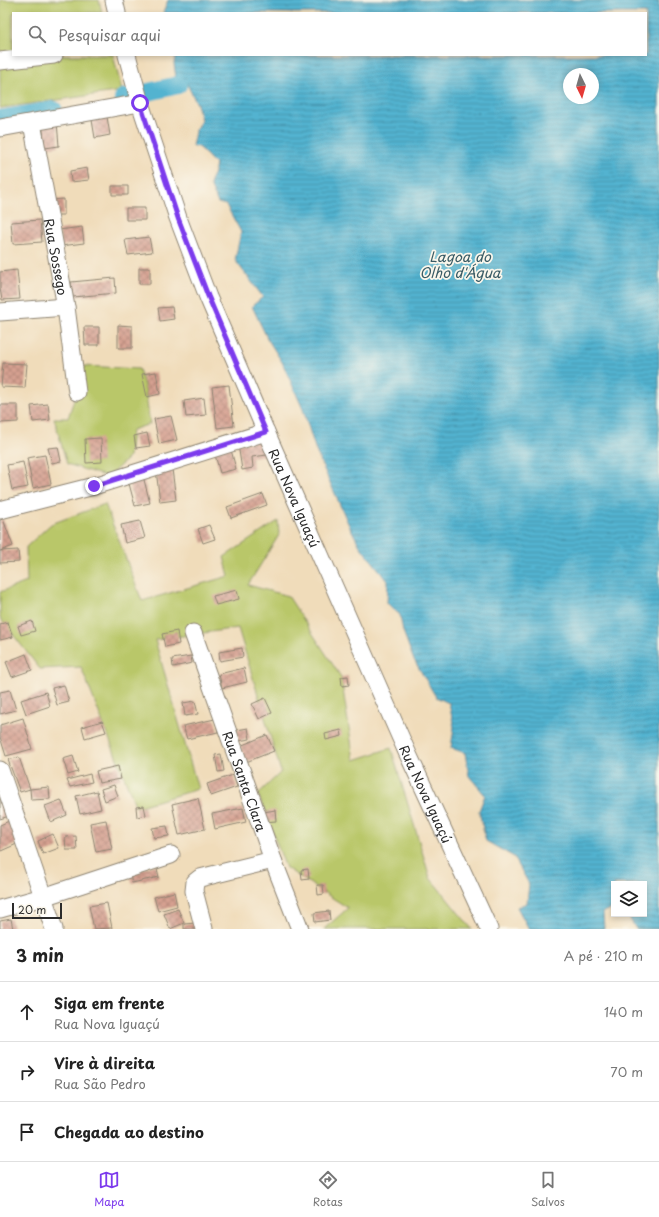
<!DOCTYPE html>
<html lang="pt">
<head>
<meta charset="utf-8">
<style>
  body { margin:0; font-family:"Playpen Sans",sans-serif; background:#f6f6f6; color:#222 }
  .controls { position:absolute; right:12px; bottom:12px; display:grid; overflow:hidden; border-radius:0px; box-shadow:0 2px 6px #0003 }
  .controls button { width:36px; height:36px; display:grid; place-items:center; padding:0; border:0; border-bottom:1px solid #e0e0e0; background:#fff; color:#222; font:20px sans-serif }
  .compass { position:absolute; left:563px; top:68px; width:36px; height:36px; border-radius:50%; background:#fff; box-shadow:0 2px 6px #0003; rotate:175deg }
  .scale { position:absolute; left:12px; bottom:10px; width:50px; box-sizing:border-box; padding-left:4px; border:2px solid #2b2b2b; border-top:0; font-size:11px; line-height:14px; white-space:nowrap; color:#2b2b2b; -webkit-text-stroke:3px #fbf7ec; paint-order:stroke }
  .stop { position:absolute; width:12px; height:12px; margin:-9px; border:3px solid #7c3aed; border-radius:50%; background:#fff }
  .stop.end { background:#7c3aed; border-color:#fff; box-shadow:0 1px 4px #0008 }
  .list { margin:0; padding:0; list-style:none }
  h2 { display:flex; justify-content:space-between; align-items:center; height:52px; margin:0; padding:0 16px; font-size:17px }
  h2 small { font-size:13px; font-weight:400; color:#767676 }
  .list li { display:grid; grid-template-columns:26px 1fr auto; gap:12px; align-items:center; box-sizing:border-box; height:60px; padding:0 16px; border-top:1px solid #e0e0e0 }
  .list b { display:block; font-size:15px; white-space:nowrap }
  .list p { margin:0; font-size:13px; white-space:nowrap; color:#767676 }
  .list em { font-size:13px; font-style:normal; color:#767676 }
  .icon { flex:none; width:22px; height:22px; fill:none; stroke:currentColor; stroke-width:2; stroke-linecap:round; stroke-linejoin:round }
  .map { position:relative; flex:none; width:659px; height:929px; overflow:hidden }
  .search { position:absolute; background:#fff; box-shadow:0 2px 6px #0003; left:12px; right:12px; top:12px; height:44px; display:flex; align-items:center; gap:10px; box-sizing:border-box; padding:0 14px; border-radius:0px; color:#767676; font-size:15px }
  .sheet { height:232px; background:#fff }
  nav { display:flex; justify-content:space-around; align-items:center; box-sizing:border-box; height:56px; border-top:1px solid #e0e0e0; background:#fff; font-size:11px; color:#767676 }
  nav a { display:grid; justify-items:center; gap:2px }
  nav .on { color:#7c3aed }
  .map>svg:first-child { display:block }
  .green { fill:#b9c769; stroke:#72794a }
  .water { fill:url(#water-rules); stroke:#3e6f7e; fill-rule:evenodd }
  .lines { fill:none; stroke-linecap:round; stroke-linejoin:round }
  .canal { stroke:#52b3d0; stroke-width:18 }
  .building { fill:url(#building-cross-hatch) }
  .minor-casing { stroke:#8e8472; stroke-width:19 }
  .minor { stroke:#fff; stroke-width:17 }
  .route { stroke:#7c3aed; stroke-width:5 }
  .labels { text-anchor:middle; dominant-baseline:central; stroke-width:3.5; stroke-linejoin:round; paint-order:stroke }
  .street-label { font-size:13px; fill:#2b2b2b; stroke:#fbf7ec }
  .water-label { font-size:14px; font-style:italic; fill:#395b65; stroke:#fbf7ec }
</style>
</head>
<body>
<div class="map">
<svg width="659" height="929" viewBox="0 0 659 929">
  <defs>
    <pattern id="water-rules" width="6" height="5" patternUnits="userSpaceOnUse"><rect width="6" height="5" fill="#52b3d0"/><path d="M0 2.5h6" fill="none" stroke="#4492a9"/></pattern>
    <pattern id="building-cross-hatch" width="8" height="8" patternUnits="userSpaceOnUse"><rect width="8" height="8" fill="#d5a090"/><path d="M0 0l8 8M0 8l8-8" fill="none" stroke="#ad8376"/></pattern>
  </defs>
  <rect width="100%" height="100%" fill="#fbf7ec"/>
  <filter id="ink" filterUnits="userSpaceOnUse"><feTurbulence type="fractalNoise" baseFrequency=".025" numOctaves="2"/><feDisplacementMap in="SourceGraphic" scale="8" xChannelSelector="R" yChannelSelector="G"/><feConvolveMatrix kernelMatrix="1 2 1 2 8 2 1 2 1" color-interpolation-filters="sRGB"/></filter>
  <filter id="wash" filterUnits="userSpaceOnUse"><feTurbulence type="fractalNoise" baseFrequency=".012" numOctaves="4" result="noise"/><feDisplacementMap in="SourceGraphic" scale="16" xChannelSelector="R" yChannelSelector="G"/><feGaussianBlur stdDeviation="0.9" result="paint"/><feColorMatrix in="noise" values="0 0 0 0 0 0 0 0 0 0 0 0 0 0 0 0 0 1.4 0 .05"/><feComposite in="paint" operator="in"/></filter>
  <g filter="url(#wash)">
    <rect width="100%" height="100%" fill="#f0dcba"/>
    <path class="green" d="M0 0H99L102 13H13V55H113L122 91 0 108Z
      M85 366 139 369 145 389 150 424 132 430 129 457 108 477 67 464 54 418H68Z
      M105 504 142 601 229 576 224 557 278 521 279 535 248 585 288 596 341 677 354 760 391 748 430 878 472 929H324L348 908 286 868 258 794 281 772 238 628 155 640 198 789 136 807 81 667 40 669 0 618V592L27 582 26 547 51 524Z"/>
    <path class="water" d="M168 0H659V929H636L627 914H644V884H614V907L603 912 604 929H529L517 907 527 903 529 884 514 857 486 841 479 811 485 795 469 776 465 753 451 748 454 727 449 703 436 697 413 658 403 631 400 615 387 603 388 581 360 546 348 523 316 451 303 409 282 362 267 338 252 306 263 297 235 260 241 232 226 205 218 203 210 185 216 165 199 147 192 146 195 132 201 120 197 104 187 84 176 78 174 63 176 55H646V13H163ZM569 74H593V98H569Z"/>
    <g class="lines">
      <path class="canal" d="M123 98 178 85
        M0 119 54 110"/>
    </g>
    <g id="blocks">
      <path class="building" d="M107 117 110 135 95 138 92 120Z
        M57 122 59 146 45 148 42 123Z
        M87 168 89 180 71 182 70 171Z
        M112 186H128V195H112Z
        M64 199V215H51V200Z
        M126 208H145V220H126Z
        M40 220 42 242 13 244 11 222Z
        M82 227 84 243 61 246 59 230Z
        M149 237 152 252 128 255 125 240Z
        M139 268H150V284H139Z
        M17 270 20 299 2 300 0 289V272Z
        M115 278 116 293 73 297 71 282Z
        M172 307 174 319 160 321 158 308Z
        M118 325 132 326V348H118Z
        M84 327H99V345H85Z
        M3 363 27 364 25 388 1 387Z
        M156 372 160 394 147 397 142 374Z
        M229 385 234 426 217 428 212 387Z
        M204 398 206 415 186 417 184 401Z
        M48 404 50 420 33 422 31 406Z
        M0 405H18V422L0 423Z
        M171 416 177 440 159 444 154 419Z
        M147 433 150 446 136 448 134 436Z
        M101 438 102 462 86 463 85 439Z
        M265 440 267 455 252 457 253 468 242 470 238 444Z
        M230 446 236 469 220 473 214 451Z
        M58 447 61 461 52 463 48 448Z
        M45 455 51 484 33 488 27 458Z
        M23 462 28 487 12 490 7 465Z
        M172 469 176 500 160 502 156 470Z
        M143 476 150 503 135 506 128 480Z
        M263 494 267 505 231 518 227 507Z
        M3 519 13 546 0 551V520Z
        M140 521 145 538 125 543 121 525Z
        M209 525 215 539 203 543 198 529Z
        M18 550 19 562 0 563V551Z
        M237 590 239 599 216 605 213 596Z
        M32 621 35 631 21 635 18 626Z
        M8 622 13 637 0 640V624Z
        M177 631 179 644 165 647 162 634Z
        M242 648 243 657 220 661 219 652Z
        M26 654 32 670 12 677 6 662Z
        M191 656 192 663 173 667 172 659Z
        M244 668 247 682 222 688 219 674Z
        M348 676 349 685 342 686 341 677Z
        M64 685 69 702 57 705 52 688Z
        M10 690 16 710 0 714V692Z
        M46 692 50 706 26 714 21 700Z
        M265 698 272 713 259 719 252 704Z
        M195 701 198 714 185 716 183 703Z
        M23 718 32 749 6 756 0 737V725Z
        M215 719 218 732 187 739 183 726Z
        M102 721 106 732 85 738 82 727Z
        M248 728 250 739 238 741 237 730Z
        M341 730 342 736 326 740 325 734Z
        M267 735 274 751 246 762 240 746Z
        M221 754 224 771 218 772 215 755Z
        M73 756 78 772 68 775 63 759Z
        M19 757 30 789 20 792 8 760Z
        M118 766 121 779 99 783 96 771Z
        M90 774 92 782 70 787 67 780Z
        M233 775 237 787 211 796 207 784Z
        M114 785 118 796 105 801 101 789Z
        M49 787 50 799 31 800 30 789Z
        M97 791 101 809 80 814 76 796Z
        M0 793 9 816 0 819Z
        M198 798 205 829 179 835 172 804Z
        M61 800 67 815 51 822 45 806Z
        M144 806 146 815 137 817 136 807Z
        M243 808 246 822 215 829 212 814Z
        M275 810 276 821 265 822 264 812Z
        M106 820 112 849 96 852 90 823Z
        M9 821 19 843 1 851 0 849V825Z
        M167 826 169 836 154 838 152 828Z
        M53 834 59 848 43 854 38 841Z
        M76 836 77 850H66L65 837Z
        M156 865 159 877 132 883 129 872Z
        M308 869 309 879 302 880 301 870Z
        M317 885H323L324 894 318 895Z
        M174 892 177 906 158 911 154 897Z
        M107 903 112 928 94 929 89 906Z
        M178 909 184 923 170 929 164 914Z
        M329 911 330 920 315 922 314 913Z
        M11 919 13 929H0V921Z
        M196 923 197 929H184V924Z"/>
    </g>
  </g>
  <g filter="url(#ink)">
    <use href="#blocks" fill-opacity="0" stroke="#8e8472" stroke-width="1"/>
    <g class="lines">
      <g class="minor-casing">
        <g id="minor">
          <path d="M114 0 117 13"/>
          <path id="s1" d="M127 55 140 103 178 218 208 297 266 432 407 752 489 929"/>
          <path d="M0 61 54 55"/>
          <path id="s2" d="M32 123 66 307 77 392"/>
          <path d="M0 128 140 103"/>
          <path d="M0 312 66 307"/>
          <path d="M0 510 94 486 266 432"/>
          <path id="s3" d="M193 633 273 860 300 929"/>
          <path d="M0 770 54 929"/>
          <path d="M0 909 43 897 171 855"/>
          <path d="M204 929 194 891 195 882 200 878 273 860"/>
        </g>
      </g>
      <use href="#minor" class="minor"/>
    </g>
  </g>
  <g class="lines" filter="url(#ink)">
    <path class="route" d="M94 486 266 432 208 296 178 218 140 103"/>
  </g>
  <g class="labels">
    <g class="street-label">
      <text stroke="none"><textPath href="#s2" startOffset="136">Rua Sossego</textPath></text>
      <text stroke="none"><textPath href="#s1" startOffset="474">Rua Nova Iguaçú</textPath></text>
      <text stroke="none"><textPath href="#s3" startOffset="157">Rua Santa Clara</textPath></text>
      <text stroke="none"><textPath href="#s1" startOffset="798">Rua Nova Iguaçú</textPath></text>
    </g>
    <g class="water-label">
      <text x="460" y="256">Lagoa do<tspan x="460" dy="16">Olho d'Água</tspan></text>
    </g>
  </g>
</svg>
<div class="controls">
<button><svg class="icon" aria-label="layers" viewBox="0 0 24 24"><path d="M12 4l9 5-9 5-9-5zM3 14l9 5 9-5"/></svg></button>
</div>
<svg class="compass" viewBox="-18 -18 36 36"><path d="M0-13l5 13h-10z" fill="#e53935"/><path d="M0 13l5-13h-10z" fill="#767676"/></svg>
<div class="scale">20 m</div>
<div class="stop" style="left:140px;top:103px"></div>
<div class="stop end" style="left:94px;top:486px"></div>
<div class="search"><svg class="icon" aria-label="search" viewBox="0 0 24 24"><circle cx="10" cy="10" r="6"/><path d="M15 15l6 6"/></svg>Pesquisar aqui</div>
</div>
<section class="sheet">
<h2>3 min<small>A pé · 210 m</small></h2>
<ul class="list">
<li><svg class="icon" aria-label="ahead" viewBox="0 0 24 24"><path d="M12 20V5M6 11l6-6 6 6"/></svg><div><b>Siga em frente</b><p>Rua Nova Iguaçú</p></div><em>140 m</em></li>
<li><svg class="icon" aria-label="right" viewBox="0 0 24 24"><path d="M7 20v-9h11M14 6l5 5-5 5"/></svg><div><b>Vire à direita</b><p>Rua São Pedro</p></div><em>70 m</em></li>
<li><svg class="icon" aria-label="arrive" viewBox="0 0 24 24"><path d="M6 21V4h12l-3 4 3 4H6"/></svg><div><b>Chegada ao destino</b></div></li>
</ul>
</section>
<nav>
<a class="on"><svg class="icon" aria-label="map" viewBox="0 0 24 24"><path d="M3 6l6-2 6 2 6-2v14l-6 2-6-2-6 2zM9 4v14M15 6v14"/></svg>Mapa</a>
<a><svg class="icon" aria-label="directions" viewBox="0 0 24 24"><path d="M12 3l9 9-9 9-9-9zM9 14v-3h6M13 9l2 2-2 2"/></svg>Rotas</a>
<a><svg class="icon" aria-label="saved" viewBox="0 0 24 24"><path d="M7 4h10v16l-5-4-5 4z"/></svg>Salvos</a>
</nav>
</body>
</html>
